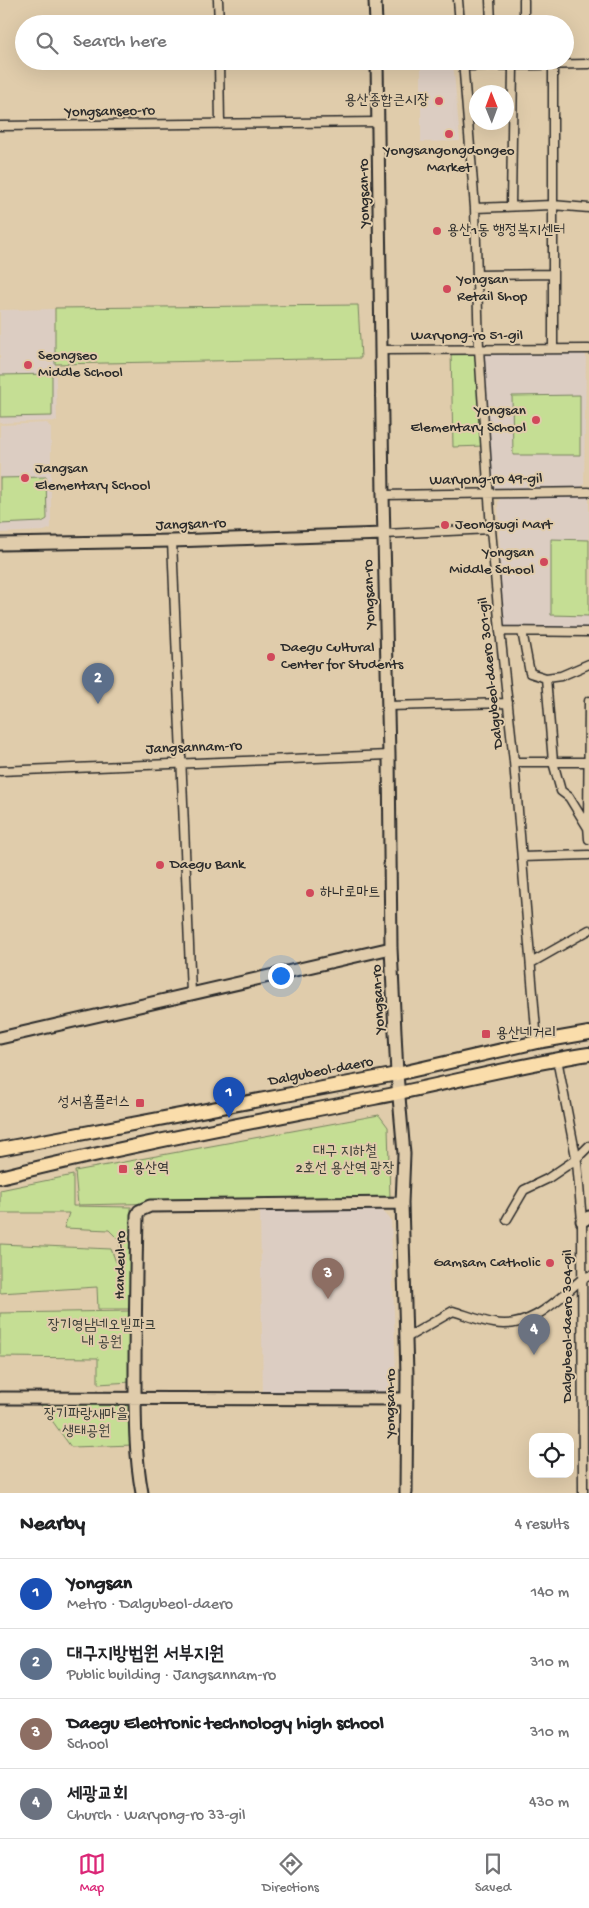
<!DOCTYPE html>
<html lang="en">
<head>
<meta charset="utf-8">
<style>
  body { margin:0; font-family:"Gochi Hand","Poor Story",sans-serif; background:#f6f6f6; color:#202124 }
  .controls { position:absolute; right:15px; bottom:15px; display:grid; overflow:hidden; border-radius:10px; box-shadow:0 5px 20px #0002 }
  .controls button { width:45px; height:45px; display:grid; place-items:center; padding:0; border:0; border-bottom:1px solid #e0e0e0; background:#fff; color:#202124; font:25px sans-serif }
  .compass { position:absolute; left:469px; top:85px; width:45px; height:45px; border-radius:50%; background:#fff; box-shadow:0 5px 20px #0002; rotate:359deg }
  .you { position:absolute; left:280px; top:975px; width:18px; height:18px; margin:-12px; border:4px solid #fff; border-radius:50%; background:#1a73e8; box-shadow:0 0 0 8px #1a73e833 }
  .badge { display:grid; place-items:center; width:32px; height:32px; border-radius:50%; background:#db2777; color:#fff; font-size:16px; font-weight:700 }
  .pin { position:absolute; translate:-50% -41px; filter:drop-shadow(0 1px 2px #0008) }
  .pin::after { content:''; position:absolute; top:26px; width:18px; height:15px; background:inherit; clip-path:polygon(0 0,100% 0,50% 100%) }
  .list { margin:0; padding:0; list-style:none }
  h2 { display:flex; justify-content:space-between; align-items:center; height:65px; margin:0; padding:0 20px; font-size:21px }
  h2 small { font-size:16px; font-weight:400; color:#757577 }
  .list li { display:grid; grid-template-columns:32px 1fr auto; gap:15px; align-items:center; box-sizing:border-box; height:70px; padding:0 20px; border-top:1px solid #e0e0e0 }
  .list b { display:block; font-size:19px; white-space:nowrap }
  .list p { margin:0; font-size:16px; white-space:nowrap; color:#757577 }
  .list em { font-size:16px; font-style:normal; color:#757577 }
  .icon { flex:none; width:28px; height:28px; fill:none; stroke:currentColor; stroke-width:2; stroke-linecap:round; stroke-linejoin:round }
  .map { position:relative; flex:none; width:589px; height:1493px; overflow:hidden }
  .search { position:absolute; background:#fff; box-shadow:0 5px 20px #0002; left:15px; right:15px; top:15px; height:55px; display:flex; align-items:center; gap:12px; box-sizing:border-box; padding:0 18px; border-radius:28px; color:#757577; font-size:19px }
  .sheet { height:345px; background:#fff }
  nav { display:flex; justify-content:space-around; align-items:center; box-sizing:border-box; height:70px; border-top:1px solid #e0e0e0; background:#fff; font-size:14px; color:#757577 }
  nav a { display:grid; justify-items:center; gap:2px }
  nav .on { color:#db2777 }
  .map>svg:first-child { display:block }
  .built { fill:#dccdc2 }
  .green { fill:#c5de94; stroke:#788460 }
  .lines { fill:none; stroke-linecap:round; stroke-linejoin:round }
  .street-casing { stroke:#2b2b2b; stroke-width:11 }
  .secondary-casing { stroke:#2b2b2b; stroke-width:15 }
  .primary-casing { stroke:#2b2b2b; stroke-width:16 }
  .street { stroke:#e0ccab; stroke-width:8 }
  .secondary { stroke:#e0ccab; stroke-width:11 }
  .primary { stroke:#faddab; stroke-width:12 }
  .poi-dot { fill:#d1495b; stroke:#e0ccab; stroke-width:2 }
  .labels { text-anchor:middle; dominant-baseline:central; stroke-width:4; stroke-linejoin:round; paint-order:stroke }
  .poi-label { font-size:15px; fill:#2b2b2b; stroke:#e0ccab; text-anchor:start }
  .street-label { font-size:15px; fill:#2b2b2b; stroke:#e0ccab }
  .park-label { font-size:15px; fill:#3a3d36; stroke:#e0ccab }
</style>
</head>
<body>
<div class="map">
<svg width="589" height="1493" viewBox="0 0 589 1493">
  <rect width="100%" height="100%" fill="#e0ccab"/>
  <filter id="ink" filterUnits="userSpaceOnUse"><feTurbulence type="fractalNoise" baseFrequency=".02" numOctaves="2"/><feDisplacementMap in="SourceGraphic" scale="10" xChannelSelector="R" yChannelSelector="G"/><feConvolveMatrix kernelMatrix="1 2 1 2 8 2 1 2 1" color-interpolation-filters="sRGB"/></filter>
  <g filter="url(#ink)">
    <path class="built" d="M421 61H453L460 141 421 142Z
      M54 309 57 421 0 423V310Z
      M487 352H581L586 355 584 484 580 489 496 490 490 484 483 356Z
      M47 423 51 428V528L44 531 0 533V425Z
      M589 496V628L506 627 502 622 498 502 501 497Z
      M260 1208 381 1209 391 1220 396 1378 390 1388 380 1395 263 1396Z"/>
    <path class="green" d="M358 305 361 358 55 364V308Z
      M451 350 478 351 484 446 453 447Z
      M52 374V416L0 417V375Z
      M580 395V455H513L512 396Z
      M46 477 47 519 42 522 0 524V478Z
      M551 539 589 540V616L551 615Z
      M379 1115 388 1127 390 1198 78 1205 75 1171Z
      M73 1175V1206L131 1207 132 1309H98L97 1287 0 1293V1244L111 1249 116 1262 120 1261V1241L109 1230 64 1228 69 1213H0V1190Z
      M129 1311 131 1382 98 1384V1358L0 1357V1313Z
      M38 1401H131L134 1445 71 1447Z"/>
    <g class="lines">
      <g class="street-casing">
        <path id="street" d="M218 0 219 24
          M458 0 460 24
          M490 0 491 24
          M524 24V0
          M219 61 220 124
          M463 61 475 208 479 349 491 529 500 631 514 762 537 1042
          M463 66 589 64
          M0 126 379 122
          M511 206 513 66
          M475 208 552 205 589 208
          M477 275 552 274
          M553 349V65
          M382 350 589 349
          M383 495 589 492
          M384 534 491 529
          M172 541 191 993
          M500 631 589 632
          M522 631 530 673 546 678 561 676 589 664
          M546 678 553 762 561 791 569 797 588 828
          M589 701 588 826 589 839
          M388 706 508 703
          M514 762H589
          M0 771 389 755
          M522 857 589 855
          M531 963 589 930
          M557 1059 577 1162 582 1221 583 1493
          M507 1219 524 1190 547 1179 575 1160 589 1146
          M406 1338 453 1311C466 1315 480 1321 494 1323 530 1330 557 1300 582 1279L589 1276"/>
      </g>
      <g class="secondary-casing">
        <path id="secondary" d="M375 0 376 24
          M377 61 383 495 389 755 391 948 397 1074 404 1154 402 1203 407 1374 406 1493
          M0 544 172 541 384 534
          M0 1038 391 948
          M582 1221 589 1217
          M0 1398 407 1399
          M142 1493C135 1456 135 1417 135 1379 135 1324 136 1270 137 1215L139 1211 150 1206 402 1203"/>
      </g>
      <g class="primary-casing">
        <path id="primary" d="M0 1149 397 1074 537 1042 589 1033
          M0 1177C124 1146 249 1123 374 1098 446 1084 517 1065 589 1054"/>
      </g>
      <use href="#street" class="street"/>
      <use href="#secondary" class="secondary"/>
      <use href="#primary" class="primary"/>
    </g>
  </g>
  <g class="poi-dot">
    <circle cx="439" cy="101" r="5"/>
    <circle cx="449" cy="134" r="5"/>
    <circle cx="437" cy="231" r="5"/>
    <circle cx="447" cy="289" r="5"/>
    <circle cx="28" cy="365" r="5"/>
    <circle cx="536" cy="420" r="5"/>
    <circle cx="25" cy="478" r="5"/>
    <circle cx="445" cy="525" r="5"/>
    <circle cx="544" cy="562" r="5"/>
    <circle cx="271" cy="657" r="5"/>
    <circle cx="160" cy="865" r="5"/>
    <circle cx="310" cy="893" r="5"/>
    <rect x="481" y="1029" width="10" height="10" rx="2.5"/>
    <rect x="135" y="1098" width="10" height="10" rx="2.5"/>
    <rect x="118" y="1164" width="10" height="10" rx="2.5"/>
    <circle cx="550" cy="1263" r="5"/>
  </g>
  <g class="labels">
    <g class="poi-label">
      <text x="429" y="101" text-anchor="end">용산종합큰시장</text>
      <text x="449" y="151" text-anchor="middle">Yongsangongdongeo<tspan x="449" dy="17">Market</tspan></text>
      <text x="447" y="231">용산1동 행정복지센터</text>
      <text x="457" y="280">Yongsan<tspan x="457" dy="17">Retail Shop</tspan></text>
      <text x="38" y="356">Seongseo<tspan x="38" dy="17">Middle School</tspan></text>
      <text x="526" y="411" text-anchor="end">Yongsan<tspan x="526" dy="17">Elementary School</tspan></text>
      <text x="35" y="469">Jangsan<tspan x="35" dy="17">Elementary School</tspan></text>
      <text x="455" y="525">Jeongsugi Mart</text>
      <text x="534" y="553" text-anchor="end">Yongsan<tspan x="534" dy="17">Middle School</tspan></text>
      <text x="281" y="648">Daegu Cultural<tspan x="281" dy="17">Center for Students</tspan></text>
      <text x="170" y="865">Daegu Bank</text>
      <text x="320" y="893">하나로마트</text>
      <text x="496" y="1034">용산네거리</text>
      <text x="130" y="1103" text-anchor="end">성서홈플러스</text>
      <text x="133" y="1169">용산역</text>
      <text x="540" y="1263" text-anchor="end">Gamsam Catholic</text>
    </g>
    <g class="street-label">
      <text transform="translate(110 112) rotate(-1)">Yongsanseo-ro</text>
      <text transform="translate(365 193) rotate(-91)">Yongsan-ro</text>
      <text x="467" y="336">Waryong-ro 51-gil</text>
      <text transform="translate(486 480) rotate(-1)">Waryong-ro 49-gil</text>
      <text transform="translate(191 525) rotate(-2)">Jangsan-ro</text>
      <text transform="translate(370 594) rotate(-92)">Yongsan-ro</text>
      <text transform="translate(491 673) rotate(-96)">Dalgubeol-daero 301-gil</text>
      <text transform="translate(194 748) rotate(-2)">Jangsannam-ro</text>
      <text transform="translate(379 999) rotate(-93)">Yongsan-ro</text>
      <text transform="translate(321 1072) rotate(-11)">Dalgubeol-daero</text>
      <text transform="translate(121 1265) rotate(-89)">Handeul-ro</text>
      <text transform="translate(568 1326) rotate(-90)">Dalgubeol-daero 304-gil</text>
      <text transform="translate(391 1403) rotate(-90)">Yongsan-ro</text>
    </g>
    <g class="park-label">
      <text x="345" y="1152">대구 지하철<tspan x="345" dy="17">2호선 용산역 광장</tspan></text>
      <text x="102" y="1326">장기영남네오빌파크<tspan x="102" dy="17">내 공원</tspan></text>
      <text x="86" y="1415">장기파랑새마을<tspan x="86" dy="17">생태공원</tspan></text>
    </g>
  </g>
</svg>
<div class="controls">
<button><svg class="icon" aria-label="locate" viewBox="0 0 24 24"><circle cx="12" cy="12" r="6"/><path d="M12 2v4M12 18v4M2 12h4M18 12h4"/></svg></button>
</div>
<svg class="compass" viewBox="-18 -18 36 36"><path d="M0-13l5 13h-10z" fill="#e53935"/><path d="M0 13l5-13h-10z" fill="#757577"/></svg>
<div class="you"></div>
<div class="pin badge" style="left:229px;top:1118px;background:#1a4fb4">1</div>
<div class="pin badge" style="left:98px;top:704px;background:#5c6f8a">2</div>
<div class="pin badge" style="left:328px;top:1299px;background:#8d6e63">3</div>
<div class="pin badge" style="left:534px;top:1355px;background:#6b7280">4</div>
<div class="search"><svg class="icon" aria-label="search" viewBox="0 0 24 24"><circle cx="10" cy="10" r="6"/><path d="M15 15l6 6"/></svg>Search here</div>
</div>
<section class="sheet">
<h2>Nearby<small>4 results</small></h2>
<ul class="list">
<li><span class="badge" style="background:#1a4fb4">1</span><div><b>Yongsan</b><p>Metro · Dalgubeol-daero</p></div><em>140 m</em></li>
<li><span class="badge" style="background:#5c6f8a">2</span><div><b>대구지방법원 서부지원</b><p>Public building · Jangsannam-ro</p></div><em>310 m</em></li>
<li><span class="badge" style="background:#8d6e63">3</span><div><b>Daegu Electronic technology high school</b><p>School</p></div><em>310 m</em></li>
<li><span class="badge" style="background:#6b7280">4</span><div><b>세광교회</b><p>Church · Waryong-ro 33-gil</p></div><em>430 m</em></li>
</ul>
</section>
<nav>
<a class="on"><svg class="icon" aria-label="map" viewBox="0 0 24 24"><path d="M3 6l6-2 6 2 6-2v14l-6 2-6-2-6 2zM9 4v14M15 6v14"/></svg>Map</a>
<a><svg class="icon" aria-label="directions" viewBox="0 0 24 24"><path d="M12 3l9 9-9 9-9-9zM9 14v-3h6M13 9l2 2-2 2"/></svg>Directions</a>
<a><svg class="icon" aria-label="saved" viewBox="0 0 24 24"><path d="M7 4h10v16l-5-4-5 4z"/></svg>Saved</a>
</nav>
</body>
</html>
